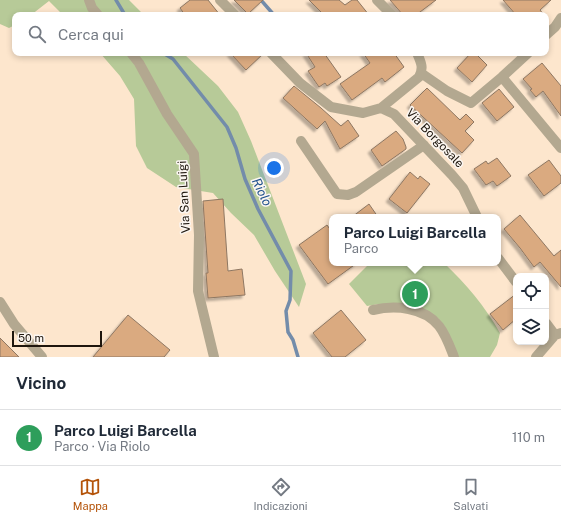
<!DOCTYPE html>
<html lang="it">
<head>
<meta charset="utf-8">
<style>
  body { margin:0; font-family:"Public Sans",sans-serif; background:#f6f6f7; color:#1f2937 }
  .controls { position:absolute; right:12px; bottom:12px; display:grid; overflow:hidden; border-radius:8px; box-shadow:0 2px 6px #0003 }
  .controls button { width:36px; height:36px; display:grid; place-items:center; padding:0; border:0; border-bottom:1px solid #e0e1e3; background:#fff; color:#1f2937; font:20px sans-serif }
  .scale { position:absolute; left:12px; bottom:10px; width:90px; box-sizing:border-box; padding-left:4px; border:2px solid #1e160d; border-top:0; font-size:11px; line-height:14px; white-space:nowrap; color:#1e160d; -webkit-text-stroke:3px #fbf6f1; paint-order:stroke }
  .you { position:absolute; left:274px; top:168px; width:14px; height:14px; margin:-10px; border:3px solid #fff; border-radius:50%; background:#1a73e8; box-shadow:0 0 0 6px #1a73e833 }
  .badge { display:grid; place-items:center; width:26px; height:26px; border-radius:50%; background:#b45309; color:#fff; font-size:13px; font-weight:700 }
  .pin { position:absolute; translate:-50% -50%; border:2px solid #fff; box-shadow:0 1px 4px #0006 }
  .popup { position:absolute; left:329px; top:214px; width:172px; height:52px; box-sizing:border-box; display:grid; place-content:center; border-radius:8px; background:#fff; filter:drop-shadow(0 1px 3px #0005); font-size:13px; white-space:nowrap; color:#747a83 }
  .popup b { font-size:15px; color:#1f2937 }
  .popup::after { content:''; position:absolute; left:50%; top:100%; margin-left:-8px; border:8px solid transparent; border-top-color:#fff }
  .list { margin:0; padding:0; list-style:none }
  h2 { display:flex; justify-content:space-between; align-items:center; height:52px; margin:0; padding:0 16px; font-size:17px }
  h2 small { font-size:13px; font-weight:400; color:#747a83 }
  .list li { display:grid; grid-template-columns:26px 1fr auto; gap:12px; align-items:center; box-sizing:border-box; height:56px; padding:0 16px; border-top:1px solid #e0e1e3 }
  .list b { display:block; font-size:15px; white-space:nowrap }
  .list p { margin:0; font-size:13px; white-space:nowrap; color:#747a83 }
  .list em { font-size:13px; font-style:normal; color:#747a83 }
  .icon { flex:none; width:22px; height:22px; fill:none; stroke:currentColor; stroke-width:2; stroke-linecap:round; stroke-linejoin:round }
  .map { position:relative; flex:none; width:561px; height:357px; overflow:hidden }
  .search { position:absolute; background:#fff; box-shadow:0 2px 6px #0003; left:12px; right:12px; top:12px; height:44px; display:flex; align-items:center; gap:10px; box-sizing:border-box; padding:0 14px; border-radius:8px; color:#747a83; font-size:15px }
  .sheet { height:108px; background:#fff }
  nav { display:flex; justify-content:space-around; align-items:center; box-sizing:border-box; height:56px; border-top:1px solid #e0e1e3; background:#fff; font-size:11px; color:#747a83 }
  nav a { display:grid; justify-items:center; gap:2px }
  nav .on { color:#b45309 }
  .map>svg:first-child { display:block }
  .green { fill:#b7ca98 }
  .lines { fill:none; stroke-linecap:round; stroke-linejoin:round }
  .stream { stroke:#738caa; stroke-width:3.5 }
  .building { fill:#daaa80; stroke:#8e7762; filter:url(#shadow) }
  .minor { stroke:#b3a890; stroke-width:10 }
  .labels { text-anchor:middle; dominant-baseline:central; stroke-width:3; stroke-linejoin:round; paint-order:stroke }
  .street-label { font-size:12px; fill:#1e160d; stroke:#fbf6f1 }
  .water-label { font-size:13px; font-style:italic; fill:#20528c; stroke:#fbf6f1 }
</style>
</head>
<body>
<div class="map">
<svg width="561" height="357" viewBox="0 0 561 357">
  <defs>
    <filter id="shadow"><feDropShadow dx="-3" dy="3" stdDeviation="1" flood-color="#0004"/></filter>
  </defs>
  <rect width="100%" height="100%" fill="#fde6cd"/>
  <path class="green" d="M0 0H129L144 15H63L49 1 31 15H15V25L9 28 0 24Z
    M100 53H183L218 86 238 112 251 141 306 284 299 307 275 271 254 235 231 213 213 193 176 187 147 168 136 146 134 99 120 76Z
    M370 263H444C466 284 485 306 500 333L497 345 490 357H458L438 318 379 304 367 306 349 284Z"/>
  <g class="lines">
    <path class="stream" d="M116 0 125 15
      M261 0 274 15
      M163 53 173 59 227 127 236 148 245 179 258 209 291 271 290 300 286 311 288 332 293 340 298 357"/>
  </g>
  <path class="building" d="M190 0H208L220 15H185L180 8Z
    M234 0H263L248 14Z
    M309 0H339L345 5 352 0H357L369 15H324Z
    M390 0H436L416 15H403Z
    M503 0H551L540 10 544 15H516Z
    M230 53H264L246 70Z
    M306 53H324L341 77 327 86 325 83 319 87 308 71 315 67Z
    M363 53H394L404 67 385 82 382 78 352 100 340 84 370 63Z
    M471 53H475L487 65 472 82 457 68Z
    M542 63 561 86V116L543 91 536 97 530 90 532 89 523 79Z
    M294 86 321 108 341 126 348 120 359 136 340 149 325 121 317 129 283 98Z
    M427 88 460 120 466 114 474 122 465 131 474 140 462 153 410 105Z
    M499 89 514 107 497 121 482 103Z
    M396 131 403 139 406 147V149L382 166 371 150Z
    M497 158 511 176 497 186 493 181 486 185 474 169 486 161 488 164Z
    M549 160 561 176V183L544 196 528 175Z
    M410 172 418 179 420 176 430 184 407 213 389 199Z
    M223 199 228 271 242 269 245 295 208 298 206 273H208L203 201Z
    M369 204 378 217H352Z
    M520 215 554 256 561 250V287L540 262 534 267 520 248 504 229Z
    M327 225 332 232V263H357L328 284 299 245Z
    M516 294V319L503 330 490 314Z
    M341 310 366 340 345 357H332L313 333Z
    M128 315 170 350 164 357H93Z
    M0 338 19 357H0Z"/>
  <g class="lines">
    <path class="minor" d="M89 0 92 8 98 15
      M220 0 235 15
      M377 0 392 15
      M546 35 555 27 561 18
      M131 53 139 63 167 114 194 154 199 235 198 291 214 357
      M271 53 300 83 331 107 363 113 381 108 419 77C424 68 421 62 417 53
      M421 73 447 91 471 103 502 77 528 53
      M502 77 561 148
      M381 108 394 114 452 175 463 188 477 217
      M301 141 337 194 348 195 356 192 424 145
      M498 258 516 282
      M0 302 14 324 42 357
      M373 310C395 305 424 307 439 326 446 335 450 347 454 357
      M546 323 555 335
      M536 357 555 335 561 333"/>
  </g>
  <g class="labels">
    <g class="street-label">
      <text transform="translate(435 138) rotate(46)">Via Borgosale</text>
      <text transform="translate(184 197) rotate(-93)">Via San Luigi</text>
    </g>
    <g class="water-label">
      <text transform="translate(262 192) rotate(64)">Riolo</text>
    </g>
  </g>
</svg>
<div class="controls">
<button><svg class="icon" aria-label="locate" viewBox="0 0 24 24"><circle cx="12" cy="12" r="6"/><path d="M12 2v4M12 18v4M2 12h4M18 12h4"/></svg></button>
<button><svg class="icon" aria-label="layers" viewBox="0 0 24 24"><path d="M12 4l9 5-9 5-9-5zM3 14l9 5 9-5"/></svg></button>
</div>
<div class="scale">50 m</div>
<div class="you"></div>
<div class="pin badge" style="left:415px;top:294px;background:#2e9e5b">1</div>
<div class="popup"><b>Parco Luigi Barcella</b>Parco</div>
<div class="search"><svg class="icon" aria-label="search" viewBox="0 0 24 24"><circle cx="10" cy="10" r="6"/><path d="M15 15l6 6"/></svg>Cerca qui</div>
</div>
<section class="sheet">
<h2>Vicino<small></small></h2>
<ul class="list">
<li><span class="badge" style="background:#2e9e5b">1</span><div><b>Parco Luigi Barcella</b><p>Parco · Via Riolo</p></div><em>110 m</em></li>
</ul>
</section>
<nav>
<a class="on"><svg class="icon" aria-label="map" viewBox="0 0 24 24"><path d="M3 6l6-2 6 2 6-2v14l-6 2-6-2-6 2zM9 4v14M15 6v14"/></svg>Mappa</a>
<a><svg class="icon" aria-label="directions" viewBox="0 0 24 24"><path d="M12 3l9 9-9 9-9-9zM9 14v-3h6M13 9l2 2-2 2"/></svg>Indicazioni</a>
<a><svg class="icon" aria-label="saved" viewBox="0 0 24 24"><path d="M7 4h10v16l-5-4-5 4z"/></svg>Salvati</a>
</nav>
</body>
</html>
